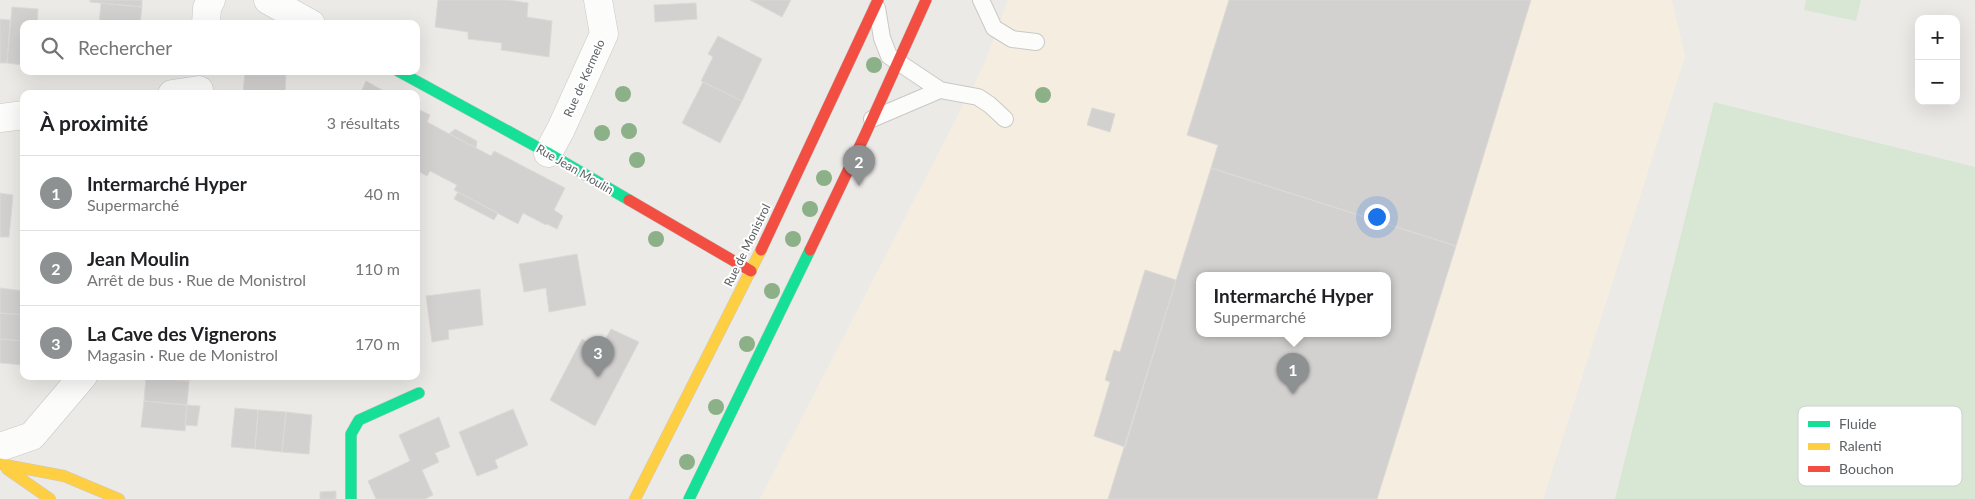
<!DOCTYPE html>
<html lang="fr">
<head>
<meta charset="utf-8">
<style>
  body { margin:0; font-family:Lato,sans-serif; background:#f6f6f6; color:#202124 }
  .controls { position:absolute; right:15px; top:15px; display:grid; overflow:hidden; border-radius:10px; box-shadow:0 5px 20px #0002 }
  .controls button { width:45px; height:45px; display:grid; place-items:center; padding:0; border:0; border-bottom:1px solid #e0e0e0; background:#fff; color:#202124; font:25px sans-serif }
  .you { position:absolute; left:1376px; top:216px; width:18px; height:18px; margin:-12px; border:4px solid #fff; border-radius:50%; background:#1a73e8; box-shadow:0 0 0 8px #1a73e833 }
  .badge { display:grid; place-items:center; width:32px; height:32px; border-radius:50%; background:#8e9192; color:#fff; font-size:16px; font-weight:700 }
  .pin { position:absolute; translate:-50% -41px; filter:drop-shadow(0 1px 2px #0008) }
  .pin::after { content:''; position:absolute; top:26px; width:18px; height:15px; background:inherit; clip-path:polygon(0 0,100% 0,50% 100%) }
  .popup { position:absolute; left:1196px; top:272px; width:195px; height:65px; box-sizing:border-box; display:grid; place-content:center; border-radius:10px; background:#fff; filter:drop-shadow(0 1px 4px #0005); font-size:16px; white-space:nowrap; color:#757577 }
  .popup b { font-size:19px; color:#202124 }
  .popup::after { content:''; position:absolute; left:50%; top:100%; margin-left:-10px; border:10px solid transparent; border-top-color:#fff }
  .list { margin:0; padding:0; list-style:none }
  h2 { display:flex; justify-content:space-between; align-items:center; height:65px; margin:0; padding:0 20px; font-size:21px }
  h2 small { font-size:16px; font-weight:400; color:#757577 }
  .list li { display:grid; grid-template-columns:32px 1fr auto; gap:15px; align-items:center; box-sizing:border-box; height:75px; padding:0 20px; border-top:1px solid #e0e0e0 }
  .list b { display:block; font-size:19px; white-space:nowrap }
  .list p { margin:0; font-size:16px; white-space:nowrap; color:#757577 }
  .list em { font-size:16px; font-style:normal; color:#757577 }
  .icon { flex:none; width:28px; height:28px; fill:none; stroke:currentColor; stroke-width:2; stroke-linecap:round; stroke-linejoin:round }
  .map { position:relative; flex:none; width:1975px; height:499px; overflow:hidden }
  .search { position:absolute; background:#fff; box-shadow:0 5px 20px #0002; left:20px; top:20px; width:400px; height:55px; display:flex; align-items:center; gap:12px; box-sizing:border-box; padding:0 18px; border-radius:10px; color:#757577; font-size:19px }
  .panel { position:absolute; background:#fff; box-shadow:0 5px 20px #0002; left:20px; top:90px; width:400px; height:290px; border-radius:10px }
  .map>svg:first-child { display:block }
  .commercial { fill:#f5eee0; fill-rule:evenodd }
  .green { fill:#d7e7d3 }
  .building { fill:#d3d1d0; stroke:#dcd9d6; fill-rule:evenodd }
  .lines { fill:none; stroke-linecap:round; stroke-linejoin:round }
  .lane-casing { stroke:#c8c8c7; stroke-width:18 }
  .street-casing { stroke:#c8c8c7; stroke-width:29 }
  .fast-casing { stroke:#c8c9c8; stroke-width:12 }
  .slow-casing { stroke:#c8c9c8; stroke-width:12 }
  .jam-casing { stroke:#c8c9c8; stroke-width:12 }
  .lane { stroke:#fcfcfb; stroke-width:16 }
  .street { stroke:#fcfcfb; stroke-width:28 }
  .fast { stroke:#16e098; stroke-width:11 }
  .slow { stroke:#ffcf43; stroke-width:11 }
  .jam { stroke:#f24e42; stroke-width:11 }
  .tree { fill:#8cb087 }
  .labels { text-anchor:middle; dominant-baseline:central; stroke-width:4; stroke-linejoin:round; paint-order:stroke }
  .street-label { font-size:12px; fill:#5c6164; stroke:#fff }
  .key { fill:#fff; stroke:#ced0d0; stroke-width:1 }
  .key-label { font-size:14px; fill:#5c6164 }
</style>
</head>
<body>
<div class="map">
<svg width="1975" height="499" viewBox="0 0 1975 499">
  <rect width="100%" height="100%" fill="#eceae7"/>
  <path class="commercial" d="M1008 0H1672L1685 56 1543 499H760L985 63ZM1199 275H1387V333H1199Z"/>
  <path class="green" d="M1806 0H1861L1856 21 1804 10Z
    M1714 102 1975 167V499H1615Z"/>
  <path class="building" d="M90 0H142V7L90 2Z
    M438 0H509L528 3 527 17 552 21 549 57 501 50 502 43 468 39V32L435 27Z
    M750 0H791L782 17Z
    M1229 0H1531L1456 246 1211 168 1218 145 1187 135Z
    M101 3 142 7 140 24H99Z
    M696 3 697 19 655 22 654 5Z
    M12 7 38 9 37 24H24V65L7 63Z
    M0 19 10 20 7 63H0Z
    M718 36 762 59 742 101 701 81 713 57 708 54Z
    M245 71H286L285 94H243Z
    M366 81 389 94H360Z
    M703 82 742 101 720 143 682 123Z
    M416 108 430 115 427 122 491 156 494 151 565 188 554 210 563 216 557 229 547 224 546 225 523 213 518 224 454 190 457 185 430 171 427 176 416 170Z
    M1092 108 1115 114 1110 132 1087 125Z
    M455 129 477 141 476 148 449 134Z
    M1211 168 1456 246 1377 499H1108ZM1199 275H1387V333H1199Z
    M458 192 498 213 494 220 454 199Z
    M0 193 13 195 9 237H0Z
    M577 254 586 305 549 312 546 288 524 292 519 264Z
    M1145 270 1176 280 1125 447 1094 436 1110 382 1105 380 1114 350 1120 352Z
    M0 288 24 291V315L0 313Z
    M480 289 483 325 448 330 449 339 432 342 426 296Z
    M0 313 24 315V341L0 339Z
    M611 329 639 342 595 426 550 400 582 339 600 349Z
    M0 339 24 341V365L0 363Z
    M201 376 200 378 190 377 189 381 146 377Z
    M146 377 189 381 187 405 144 401Z
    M144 401 187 405 185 431 141 427Z
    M187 405 200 406 197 426 185 425Z
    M235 408 258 410 255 449 231 447Z
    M513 409 528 445 495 460 498 468 477 476 459 432Z
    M258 410 286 412 282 452 255 449Z
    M286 412 312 415 309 454 282 452Z
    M439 417 450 447 435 453 439 462 422 470 433 495 425 499H376L368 481 410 461 399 435Z
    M336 491V499H320V492Z"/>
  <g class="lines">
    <g class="lane-casing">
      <path id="lane" d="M981 0 994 28 1012 39 1036 42
        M877 8 882 38 889 56 940 90 978 97 990 105 1005 119
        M872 119 940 90"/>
    </g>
    <g class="street-casing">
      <path id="street" d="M268 0 311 24
        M206 24 207 8 211 0
        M172 94 199 90
        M0 118 24 115
        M548 153 561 129 604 34 598 0
        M0 447 32 436 83 376"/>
    </g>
    <g class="fast-casing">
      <path id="fast" d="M398 71 548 153 629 200
        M351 499V434L359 420 419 393
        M689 499 810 250"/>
    </g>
    <g class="slow-casing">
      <path id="slow" d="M0 464 64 476 119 499
        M7 469 50 499
        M635 499 761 250"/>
    </g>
    <g class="jam-casing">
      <path id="jam" d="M629 200 751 271
        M761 250 878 0
        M810 250 865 135 926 0"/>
    </g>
    <use href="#lane" class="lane"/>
    <use href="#street" class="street"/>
    <use href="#fast" class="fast"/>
    <use href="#slow" class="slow"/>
    <use href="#jam" class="jam"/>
  </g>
  <g class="tree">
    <circle cx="874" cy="65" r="8"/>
    <circle cx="623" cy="94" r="8"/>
    <circle cx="1043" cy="95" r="8"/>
    <circle cx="629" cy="131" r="8"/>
    <circle cx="602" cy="133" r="8"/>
    <circle cx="637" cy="160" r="8"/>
    <circle cx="824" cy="178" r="8"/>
    <circle cx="810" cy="209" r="8"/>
    <circle cx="656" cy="239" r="8"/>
    <circle cx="793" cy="239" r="8"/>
    <circle cx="772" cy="291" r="8"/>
    <circle cx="747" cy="344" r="8"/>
    <circle cx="716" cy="407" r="8"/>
    <circle cx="687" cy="462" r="8"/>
  </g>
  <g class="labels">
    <g class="street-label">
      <text transform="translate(584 78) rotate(-66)">Rue de Kermelo</text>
      <text transform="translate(575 169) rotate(30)">Rue Jean Moulin</text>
      <text transform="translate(747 245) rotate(-64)">Rue de Monistrol</text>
    </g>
  </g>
  <rect x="1798" y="406" width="164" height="80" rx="8" class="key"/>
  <rect x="1808" y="421" width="22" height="6" fill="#16e098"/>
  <rect x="1808" y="443" width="22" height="7" fill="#ffcf43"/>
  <rect x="1808" y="466" width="22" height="6" fill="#f24e42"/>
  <g class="key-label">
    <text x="1839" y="429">Fluide</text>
    <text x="1839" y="451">Ralenti</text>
    <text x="1839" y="474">Bouchon</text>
  </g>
</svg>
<div class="controls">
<button>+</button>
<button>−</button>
</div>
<div class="you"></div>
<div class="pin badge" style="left:1293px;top:394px">1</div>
<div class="popup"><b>Intermarché Hyper</b>Supermarché</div>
<div class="pin badge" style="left:859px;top:186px">2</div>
<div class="pin badge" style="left:598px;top:377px">3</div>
<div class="search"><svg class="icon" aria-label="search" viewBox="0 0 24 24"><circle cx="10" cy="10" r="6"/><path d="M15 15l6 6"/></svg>Rechercher</div>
<section class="panel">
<h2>À proximité<small>3 résultats</small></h2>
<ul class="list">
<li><span class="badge">1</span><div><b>Intermarché Hyper</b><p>Supermarché</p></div><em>40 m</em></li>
<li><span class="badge">2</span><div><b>Jean Moulin</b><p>Arrêt de bus · Rue de Monistrol</p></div><em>110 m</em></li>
<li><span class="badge">3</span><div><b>La Cave des Vignerons</b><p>Magasin · Rue de Monistrol</p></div><em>170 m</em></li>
</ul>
</section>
</div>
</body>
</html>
